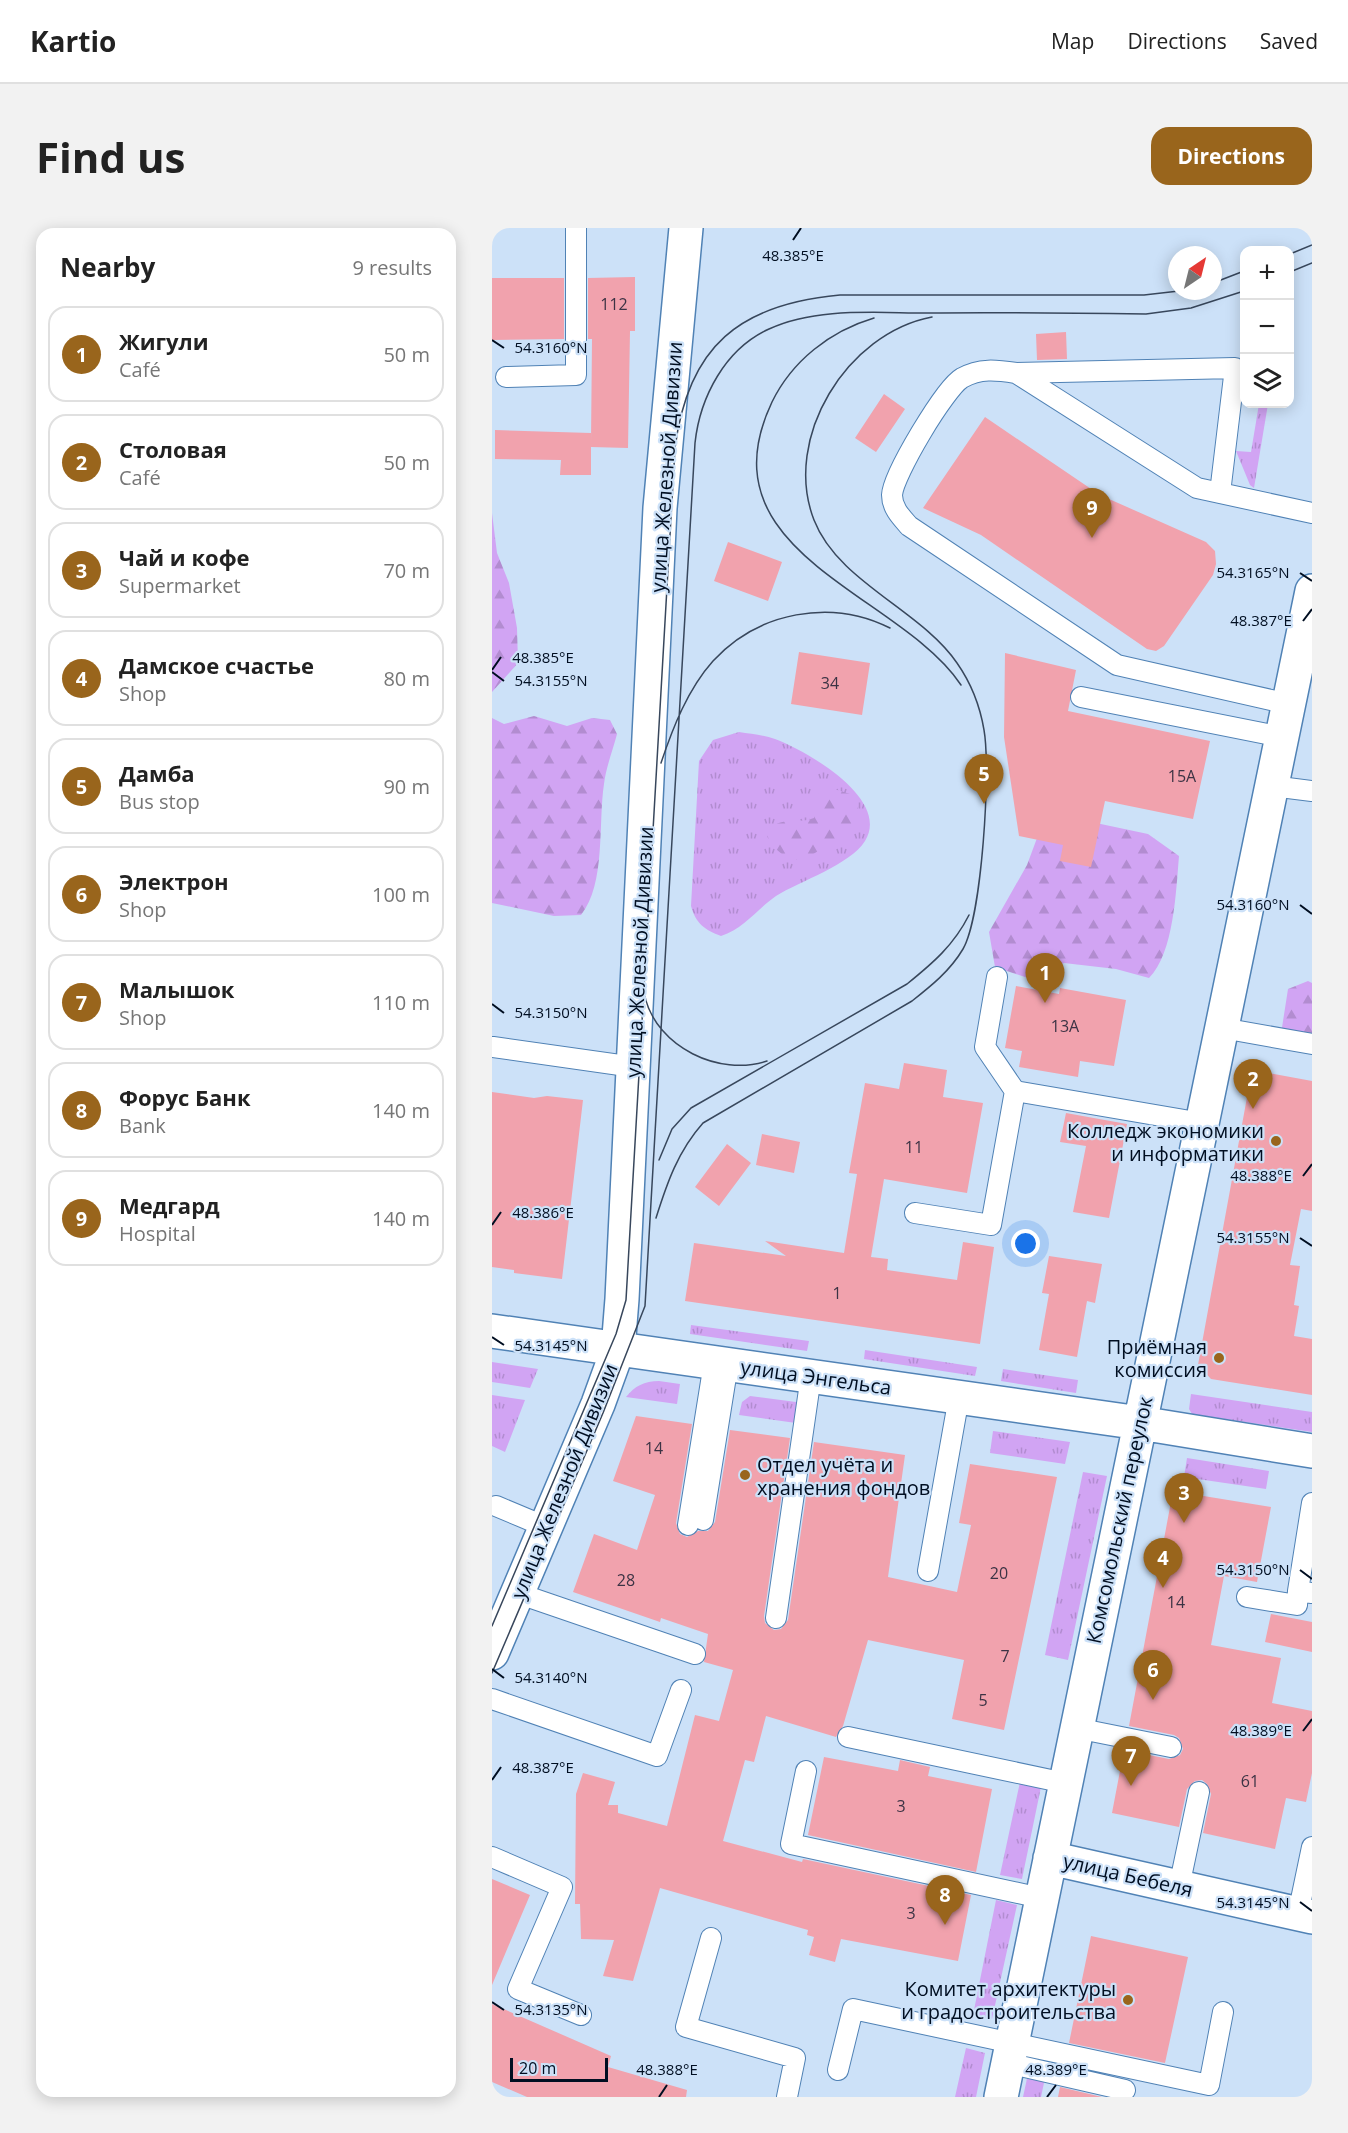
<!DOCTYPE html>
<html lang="en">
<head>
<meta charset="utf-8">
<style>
  body { margin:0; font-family:"Open Sans",sans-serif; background:#f2f2f2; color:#222 }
  .controls { position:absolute; right:18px; top:18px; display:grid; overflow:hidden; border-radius:12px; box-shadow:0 3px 15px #0003 }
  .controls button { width:54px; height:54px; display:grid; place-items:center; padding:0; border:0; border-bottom:2px solid #e0e0e0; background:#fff; color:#222; font:30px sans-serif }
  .compass { position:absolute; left:676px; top:18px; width:54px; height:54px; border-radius:50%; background:#fff; box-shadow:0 3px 15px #0003; rotate:35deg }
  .scale { position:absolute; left:18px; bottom:15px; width:98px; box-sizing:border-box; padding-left:6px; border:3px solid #000e21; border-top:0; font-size:16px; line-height:21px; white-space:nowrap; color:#000e21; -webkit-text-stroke:4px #cce1f8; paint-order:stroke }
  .you { position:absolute; left:534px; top:1016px; width:21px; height:21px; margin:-15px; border:4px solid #fff; border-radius:50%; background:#1a73e8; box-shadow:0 0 0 9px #1a73e833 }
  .badge { display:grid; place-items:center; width:39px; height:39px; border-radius:50%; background:#99651c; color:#fff; font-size:20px; font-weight:700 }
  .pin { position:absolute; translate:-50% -50px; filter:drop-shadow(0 2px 3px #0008) }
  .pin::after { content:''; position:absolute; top:32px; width:21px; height:18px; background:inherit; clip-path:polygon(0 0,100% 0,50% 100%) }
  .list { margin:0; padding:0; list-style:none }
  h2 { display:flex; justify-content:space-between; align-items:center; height:78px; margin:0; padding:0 24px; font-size:26px }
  h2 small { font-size:20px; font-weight:400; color:#767676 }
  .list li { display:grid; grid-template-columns:39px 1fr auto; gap:18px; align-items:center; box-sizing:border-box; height:96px; margin:0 12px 12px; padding:0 12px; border:2px solid #e0e0e0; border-radius:18px }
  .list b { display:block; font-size:22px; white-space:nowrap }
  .list p { margin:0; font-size:20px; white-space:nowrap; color:#767676 }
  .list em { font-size:20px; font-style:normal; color:#767676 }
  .icon { flex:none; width:33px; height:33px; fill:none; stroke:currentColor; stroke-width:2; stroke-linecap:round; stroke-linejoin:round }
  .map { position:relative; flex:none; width:820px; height:1869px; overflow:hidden; border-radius:18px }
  header { display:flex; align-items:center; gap:36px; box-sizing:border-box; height:84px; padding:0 30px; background:#fff; border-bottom:2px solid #e0e0e0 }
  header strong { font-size:28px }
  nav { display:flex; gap:33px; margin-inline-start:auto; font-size:21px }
  .intro { display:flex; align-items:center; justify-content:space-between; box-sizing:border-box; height:144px; padding:0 36px }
  h1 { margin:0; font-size:42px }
  .button { padding:15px 27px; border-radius:18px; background:#99651c; color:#fff; font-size:21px; font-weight:700 }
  main { display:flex; gap:36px; padding:0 36px }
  aside { flex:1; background:#fff; border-radius:18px; box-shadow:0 3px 15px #0003 }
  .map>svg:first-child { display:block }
  .grass { fill:url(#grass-tufts) }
  .forest { fill:url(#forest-firs) }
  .building { fill:#f1a2ad }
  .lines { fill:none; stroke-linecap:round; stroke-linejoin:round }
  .lane-casing { stroke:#5082b5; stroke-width:22 }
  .street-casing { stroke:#5082b5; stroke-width:36 }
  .lane { stroke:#fff; stroke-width:20 }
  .street { stroke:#fff; stroke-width:33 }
  .tram { stroke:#38475c; stroke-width:1.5 }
  .ticks { fill:none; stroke:#000e21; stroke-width:2 }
  .poi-dot { fill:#99651c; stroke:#cce1f8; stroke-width:2 }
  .labels { text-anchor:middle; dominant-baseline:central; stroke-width:4.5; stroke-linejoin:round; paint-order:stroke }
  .number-label { font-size:16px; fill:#3c3344 }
  .street-label { font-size:20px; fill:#000e21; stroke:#cce1f8 }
  .poi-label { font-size:20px; fill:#000e21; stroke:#cce1f8; text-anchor:end }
  .ticks-label { font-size:15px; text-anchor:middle; fill:#000e21; stroke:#cce1f8; stroke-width:4.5; stroke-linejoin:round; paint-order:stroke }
</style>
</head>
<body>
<header>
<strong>Kartio</strong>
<nav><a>Map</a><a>Directions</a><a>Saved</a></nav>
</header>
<div class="intro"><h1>Find us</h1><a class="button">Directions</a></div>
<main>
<aside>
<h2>Nearby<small>9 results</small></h2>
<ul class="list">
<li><span class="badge">1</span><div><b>Жигули</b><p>Café</p></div><em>50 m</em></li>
<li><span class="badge">2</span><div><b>Столовая</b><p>Café</p></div><em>50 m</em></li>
<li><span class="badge">3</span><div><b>Чай и кофе</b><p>Supermarket</p></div><em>70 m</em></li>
<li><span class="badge">4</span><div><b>Дамское счастье</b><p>Shop</p></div><em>80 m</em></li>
<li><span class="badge">5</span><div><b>Дамба</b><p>Bus stop</p></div><em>90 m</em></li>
<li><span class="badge">6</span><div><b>Электрон</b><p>Shop</p></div><em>100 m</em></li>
<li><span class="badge">7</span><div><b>Малышок</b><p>Shop</p></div><em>110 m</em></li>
<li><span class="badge">8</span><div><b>Форус Банк</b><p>Bank</p></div><em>140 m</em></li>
<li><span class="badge">9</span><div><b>Медгард</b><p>Hospital</p></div><em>140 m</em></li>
</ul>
</aside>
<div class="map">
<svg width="820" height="1869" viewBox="0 0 820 1869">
  <defs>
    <pattern id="grass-tufts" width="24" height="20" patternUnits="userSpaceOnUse" patternTransform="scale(1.5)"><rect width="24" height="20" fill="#d1a4f3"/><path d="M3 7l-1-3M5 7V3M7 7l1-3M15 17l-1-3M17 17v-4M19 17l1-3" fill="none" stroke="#b28cd0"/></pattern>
    <pattern id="forest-firs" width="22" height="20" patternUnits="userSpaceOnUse" patternTransform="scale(1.5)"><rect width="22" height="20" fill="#d1a4f3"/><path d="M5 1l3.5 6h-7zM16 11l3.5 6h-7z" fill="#b28cd0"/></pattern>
  </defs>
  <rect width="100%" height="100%" fill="#cce1f8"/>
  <path class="grass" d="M767 176H776L762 260 758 257 744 223 759 224Z
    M247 504C259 506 272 507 283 511 315 523 399 571 373 613 358 637 308 653 284 668 265 681 252 701 229 708 213 702 204 696 199 678L207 533 221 512Z
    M199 1097 317 1113 315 1123 198 1106Z
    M373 1122 485 1139 483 1148 372 1131Z
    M0 1134 46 1141 38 1160 0 1154Z
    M511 1141 586 1152 584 1165 509 1153Z
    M167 1153 188 1156 185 1176 134 1169C143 1158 152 1153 167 1153Z
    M699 1166 820 1184V1204L700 1186 697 1181Z
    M0 1167 33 1172 13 1224 0 1218Z
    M258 1168 304 1174 307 1177 304 1195 247 1187 250 1174Z
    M501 1203 578 1214 573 1236 498 1225Z
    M695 1230 777 1243 774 1261 692 1249Z
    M591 1244 615 1248 576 1432 553 1427Z
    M528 1554 549 1559 530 1651 508 1647Z
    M504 1672 525 1677 500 1791 481 1787Z
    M474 1820 493 1825 484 1869H463Z
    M536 1846 553 1850 549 1869H531Z"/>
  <path class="forest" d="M0 285 5 325 17 355 25 400 26 435 0 464Z
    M42 488 75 498 100 490 118 492 125 506C121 522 114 539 112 556 106 595 114 656 89 687L62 688 0 675V490L12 496Z
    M336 559 358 566 366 574C368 599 349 612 328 622 322 625 315 631 308 632 294 633 280 619 275 608 282 586 305 597 322 590L326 566Z
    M571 588 656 606 687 628C684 663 682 725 657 750L624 741 572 735 536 750 503 739 497 704 535 637 548 602Z
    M816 753 820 755V811L789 806 796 761Z"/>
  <path class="building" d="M143 49V103H138L136 220 99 219V247H68L69 232 3 231V202L99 205V213L100 111H96V50Z
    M0 50H72V111L0 112Z
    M574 104 575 131 545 132 544 106Z
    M392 166 413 181 384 224 363 210Z
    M493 189 608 267 714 314 723 323 724 336 721 347 672 418 664 423 655 421 489 307 431 280Z
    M236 314 290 334 276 373 222 353Z
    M307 424 378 435 370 487 299 476Z
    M513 425 584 442 576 483 718 513 701 591 613 573 599 639 568 633 571 617 527 608 512 509Z
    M524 758 567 766 568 760 634 772 622 838 588 833 586 849 527 839 530 823 513 820Z
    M412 835 455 842 451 869 491 875 475 965 392 951 379 1029 396 1031 395 1042 465 1052 471 1014 502 1019 488 1116 193 1073 202 1015 294 1028 273 1013 352 1025 365 946 357 945 373 855 407 861Z
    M760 842 820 853V983L809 981 798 1037 808 1038 802 1077 807 1078 802 1108 820 1111V1167L719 1151 706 1137Z
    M0 864 42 870 55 868 91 872 70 1051 22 1045V1042L0 1039Z
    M574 885 635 896 617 990 581 984 594 918 568 914Z
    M270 906 308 914 302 945 264 937Z
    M235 916 259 935 227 978 203 959Z
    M557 1028 610 1036 603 1075 595 1073 585 1129 547 1122 557 1066 550 1065Z
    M144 1188 200 1196 184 1295 188 1306 195 1309 206 1303H216L223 1294 238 1202 298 1210 272 1388 273 1395 282 1402 289 1401 296 1392 322 1214 413 1227 396 1349 465 1364 479 1297 467 1295 478 1236 565 1249 512 1502 460 1491 472 1432 376 1412 351 1498 344 1509 274 1488 262 1534 253 1532 231 1613 310 1634 311 1631 479 1667 466 1733 349 1711 343 1734 317 1727 322 1709 315 1707 316 1702 168 1660 141 1753 111 1748 122 1712 89 1711 88 1676H83L84 1566 91 1545 123 1554 116 1577H126V1585L175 1598 203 1487 227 1493 241 1442 212 1434 216 1406 169 1390 168 1394 81 1364 102 1306 145 1322 163 1267 121 1253Z
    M681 1263 779 1279 765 1354 732 1348 719 1417 789 1430 780 1475 820 1483V1545L814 1574 794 1570 783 1621 711 1605 719 1566 715 1556 710 1552 703 1553 695 1561 687 1599 620 1585 632 1522 677 1531 688 1527 691 1521 687 1510 682 1507 637 1498Z
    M779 1386 820 1394V1424L773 1414Z
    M332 1529 406 1543 408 1532 438 1539 436 1548 500 1561 484 1644 316 1607Z
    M0 1651 38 1667 0 1757Z
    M599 1708 696 1729 673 1835 577 1815Z
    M0 1776 119 1828 116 1839 195 1862 194 1869H35L0 1854Z
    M568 1859 610 1869H566Z"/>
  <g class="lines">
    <g class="lane-casing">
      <path id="lane" d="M524 145 743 140 728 265
        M14 149 84 147V0
        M589 469 790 509
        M797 476 625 437 417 298C409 289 400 280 400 267 401 247 453 160 470 150 488 140 504 142 524 145L705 260 820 285
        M780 558 820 563
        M505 749 493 819 523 863 710 895
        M730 800 820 816
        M1 819 142 839
        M423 985 499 997 523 863
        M820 1275 806 1363 820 1365
        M4 1278 54 1299
        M211 1292 236 1136
        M196 1297 222 1135
        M436 1343 467 1169
        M25 1365 203 1426
        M755 1369 805 1377 806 1363
        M284 1390 319 1148
        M0 1471 165 1528 189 1462
        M584 1500 679 1519
        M356 1509 573 1555
        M314 1543 299 1616 549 1670
        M0 1629 70 1659 26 1761 89 1787
        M687 1659 707 1564
        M806 1686 820 1619
        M219 1710 194 1799 303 1830 295 1869
        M515 1835 633 1862
        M346 1842 361 1781 717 1857 731 1784"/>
    </g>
    <g class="street-casing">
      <path id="street" d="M0 1103 648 1195 820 1223
        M0 1425 106 1176 126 1121 130 1071 168 280 194 0
        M558 1630 820 1689
        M509 1869 820 363"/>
    </g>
    <use href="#lane" class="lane"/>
    <use href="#street" class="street"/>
    <path class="tram" d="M798 26 820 17
      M798 44 820 35
      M721 55 752 43
      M382 90C338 103 300 133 280 174 208 326 408 365 469 457
      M169 535C181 499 196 461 221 433 266 384 339 370 398 400
      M153 769C165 819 227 849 275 833
      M167 932 180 901 199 880 415 756C441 735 462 717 477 687
      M164 990C175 955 186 923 211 895L420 773C439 758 458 743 471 721 490 688 499 541 492 502 488 478 479 455 465 435 429 382 346 354 322 292 290 210 355 105 440 89
      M0 1398 124 1106 134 1072 183 220C196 118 248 76 348 67H652L687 63
      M0 1445 111 1185 153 1078 203 215C208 169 233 121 277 101 324 79 384 85 435 85 508 84 581 85 654 86L699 80 752 63"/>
  </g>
  <path class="ticks" d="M301 12 309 0M0 112 12 120M808 345 820 353M811 393 820 381M0 442 9 429M0 444 12 453M808 677 820 686M0 776 12 785M811 948 820 936M0 997 9 984M808 1010 820 1018M0 1109 12 1117M808 1342 820 1351M0 1441 12 1450M811 1503 820 1491M0 1552 9 1539M808 1674 820 1683M0 1774 12 1782M167 1869 175 1857M555 1869 564 1857"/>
  <g class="poi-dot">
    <circle cx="784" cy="913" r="6"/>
    <circle cx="727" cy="1130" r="6"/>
    <circle cx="253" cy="1247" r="6"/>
    <circle cx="636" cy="1772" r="6"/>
  </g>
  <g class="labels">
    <g class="number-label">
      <text x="122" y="76">112</text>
      <text x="338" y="455">34</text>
      <text x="690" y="548">15А</text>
      <text x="573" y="798">13А</text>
      <text x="422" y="919">11</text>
      <text x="345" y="1065">1</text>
      <text x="162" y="1220">14</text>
      <text x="507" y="1345">20</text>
      <text x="134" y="1352">28</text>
      <text x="684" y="1374">14</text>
      <text x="513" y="1428">7</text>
      <text x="491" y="1472">5</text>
      <text x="758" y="1553">61</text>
      <text x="409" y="1578">3</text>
      <text x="419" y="1685">3</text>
    </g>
    <g class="street-label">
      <text transform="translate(174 239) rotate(-86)">улица Железной Дивизии</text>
      <text transform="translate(147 724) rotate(-87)">улица Железной Дивизии</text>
      <text transform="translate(324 1149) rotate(8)">улица Энгельса</text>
      <text transform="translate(72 1253) rotate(-68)">улица Железной Дивизии</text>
      <text transform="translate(627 1292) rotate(-78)">Комсомольский переулок</text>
      <text transform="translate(636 1647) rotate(13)">улица Бебеля</text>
    </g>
    <g class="poi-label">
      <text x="772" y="902">Колледж экономики<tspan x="772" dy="23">и информатики</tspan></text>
      <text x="715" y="1118">Приёмная<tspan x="715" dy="23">комиссия</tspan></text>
      <text x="265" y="1236" text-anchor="start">Отдел учёта и<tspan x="265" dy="23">хранения фондов</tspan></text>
      <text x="624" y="1760">Комитет архитектуры<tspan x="624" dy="23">и градостроительства</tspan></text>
    </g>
  </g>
  <g class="ticks-label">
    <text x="301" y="33">48.385°E</text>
    <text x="59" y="125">54.3160°N</text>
    <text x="761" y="350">54.3165°N</text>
    <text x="769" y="398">48.387°E</text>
    <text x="51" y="435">48.385°E</text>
    <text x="59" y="458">54.3155°N</text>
    <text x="761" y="682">54.3160°N</text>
    <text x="59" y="790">54.3150°N</text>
    <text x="769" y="953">48.388°E</text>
    <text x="51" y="990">48.386°E</text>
    <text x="761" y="1015">54.3155°N</text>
    <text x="59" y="1123">54.3145°N</text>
    <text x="761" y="1347">54.3150°N</text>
    <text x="59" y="1455">54.3140°N</text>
    <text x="769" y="1508">48.389°E</text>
    <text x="51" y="1545">48.387°E</text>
    <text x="761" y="1680">54.3145°N</text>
    <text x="59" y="1787">54.3135°N</text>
    <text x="175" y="1847">48.388°E</text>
    <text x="564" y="1847">48.389°E</text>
  </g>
</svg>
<div class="controls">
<button>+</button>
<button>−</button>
<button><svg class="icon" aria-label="layers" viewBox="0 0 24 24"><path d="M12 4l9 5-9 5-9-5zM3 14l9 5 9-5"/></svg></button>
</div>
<svg class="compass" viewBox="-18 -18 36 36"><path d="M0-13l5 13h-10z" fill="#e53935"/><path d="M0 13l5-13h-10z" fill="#767676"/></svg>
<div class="scale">20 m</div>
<div class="you"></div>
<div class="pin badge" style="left:553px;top:775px">1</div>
<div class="pin badge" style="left:761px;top:881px">2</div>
<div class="pin badge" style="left:692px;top:1295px">3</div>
<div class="pin badge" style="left:671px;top:1360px">4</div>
<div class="pin badge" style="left:492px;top:576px">5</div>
<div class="pin badge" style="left:661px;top:1472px">6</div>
<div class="pin badge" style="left:639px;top:1558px">7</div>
<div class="pin badge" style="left:453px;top:1697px">8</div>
<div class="pin badge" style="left:600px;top:310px">9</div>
</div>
</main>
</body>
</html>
